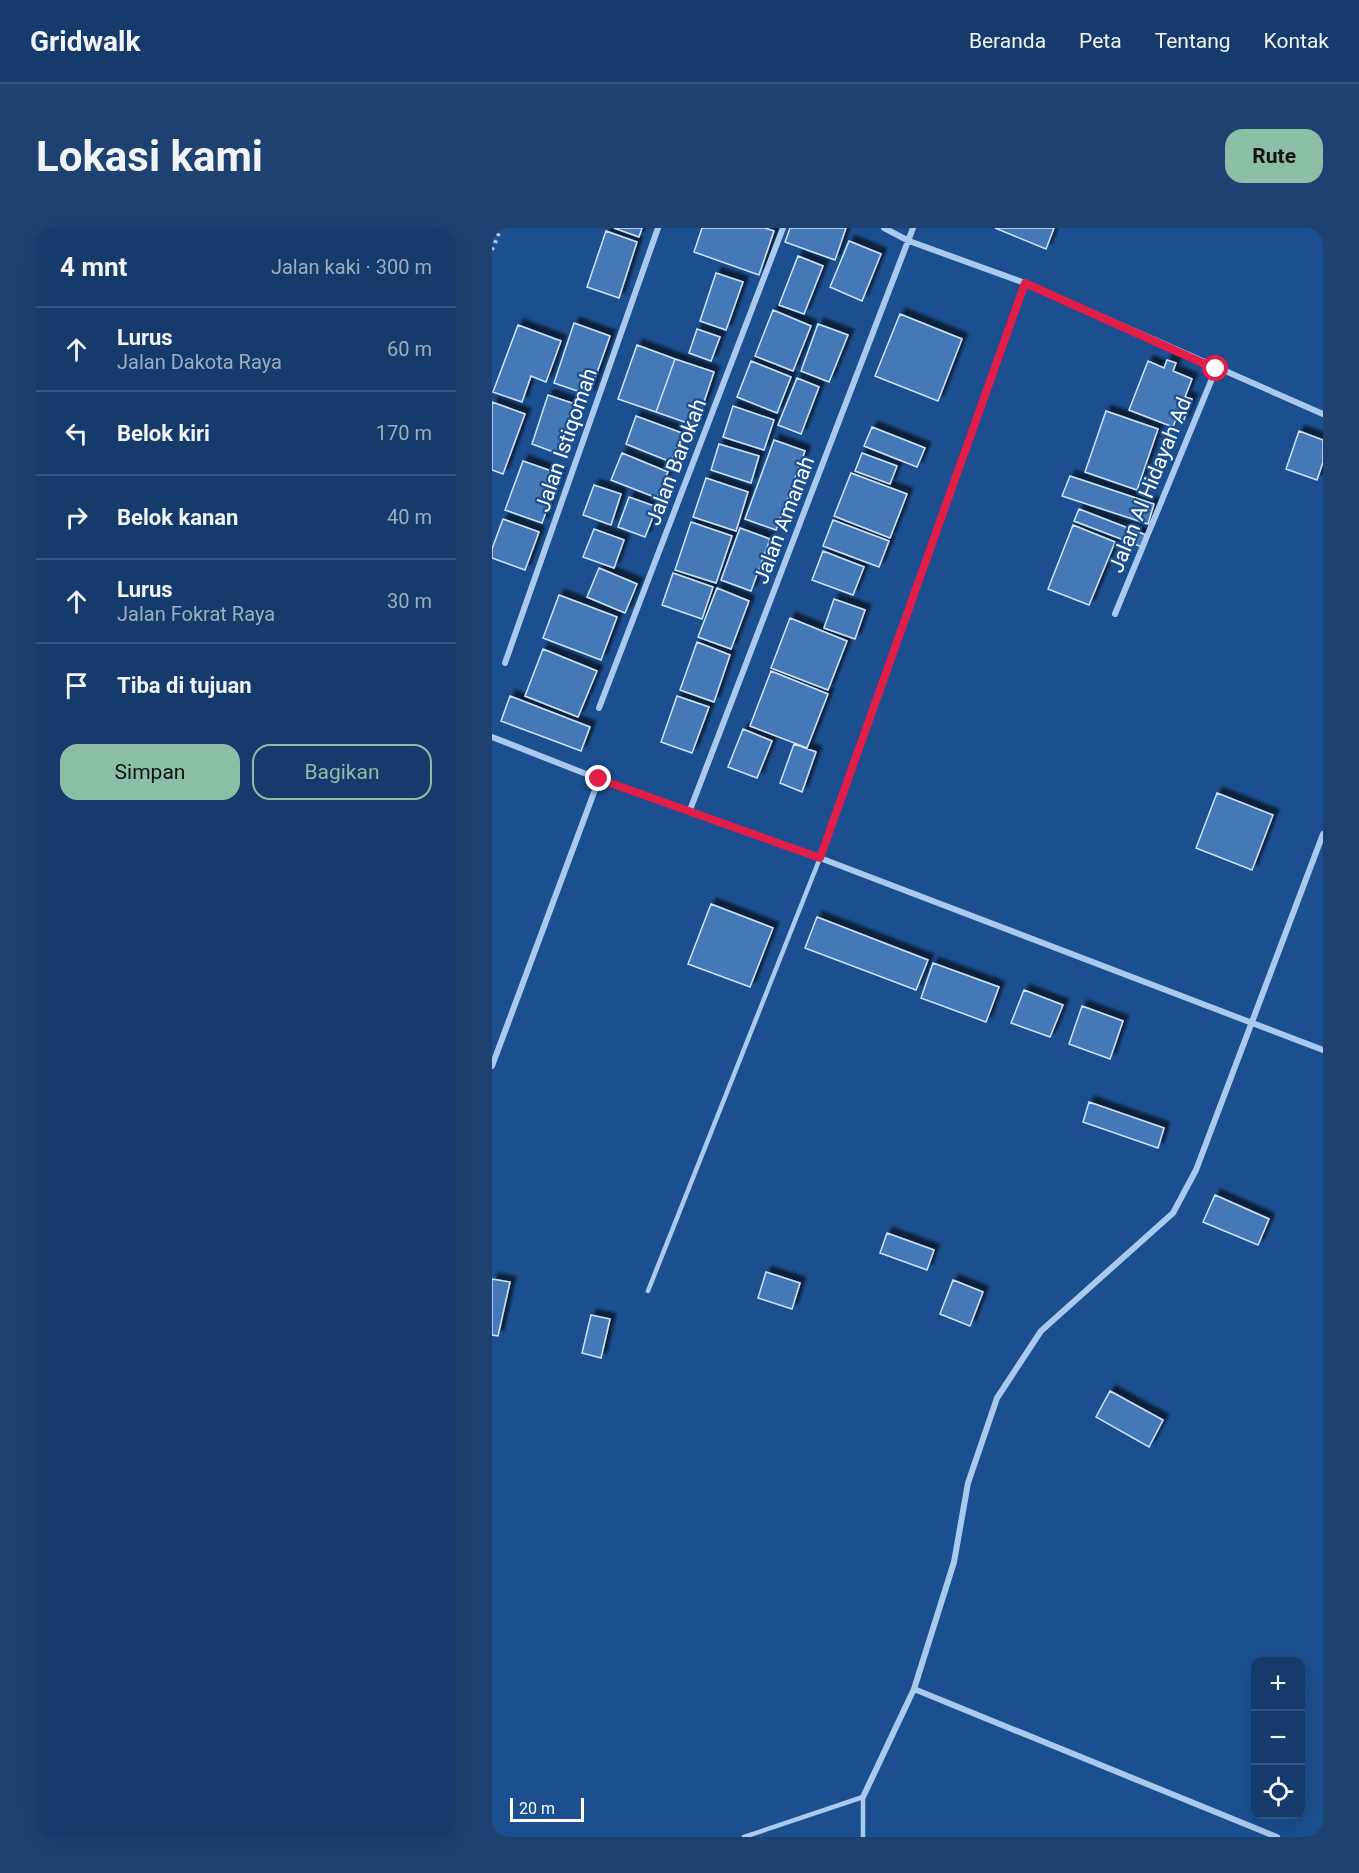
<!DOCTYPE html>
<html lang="id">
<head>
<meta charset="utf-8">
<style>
  body { margin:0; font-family:Roboto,sans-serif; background:#1d4271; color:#f1f3f6 }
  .controls { position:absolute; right:18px; bottom:18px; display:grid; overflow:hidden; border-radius:12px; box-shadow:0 6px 24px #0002 }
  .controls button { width:54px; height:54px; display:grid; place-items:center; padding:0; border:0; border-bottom:2px solid #33557e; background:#143b6b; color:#f1f3f6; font:30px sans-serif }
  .scale { position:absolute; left:18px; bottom:15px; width:74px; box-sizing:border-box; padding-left:6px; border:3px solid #fff; border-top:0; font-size:16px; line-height:21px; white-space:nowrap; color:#fff; -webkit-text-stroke:4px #1b4f8f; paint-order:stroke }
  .stop { position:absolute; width:18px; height:18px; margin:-14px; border:4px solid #e11d48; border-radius:50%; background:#fff }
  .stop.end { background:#e11d48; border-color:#fff; box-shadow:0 2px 6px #0008 }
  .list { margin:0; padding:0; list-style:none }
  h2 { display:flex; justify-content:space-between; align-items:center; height:78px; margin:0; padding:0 24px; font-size:26px }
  h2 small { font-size:20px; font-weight:400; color:#9dadc1 }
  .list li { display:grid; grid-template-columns:39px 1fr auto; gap:18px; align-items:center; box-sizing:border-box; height:84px; padding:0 24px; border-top:2px solid #33557e }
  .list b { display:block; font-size:22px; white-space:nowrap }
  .list p { margin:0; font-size:20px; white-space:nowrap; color:#9dadc1 }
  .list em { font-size:20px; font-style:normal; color:#9dadc1 }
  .actions { display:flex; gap:12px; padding:18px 24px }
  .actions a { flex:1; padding:14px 0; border:2px solid #8abfa5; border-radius:18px; text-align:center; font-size:21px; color:#8abfa5 }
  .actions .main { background:#8abfa5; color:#111 }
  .icon { flex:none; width:33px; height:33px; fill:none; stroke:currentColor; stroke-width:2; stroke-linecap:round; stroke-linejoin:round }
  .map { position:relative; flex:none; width:831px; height:1609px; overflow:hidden; border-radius:18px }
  header { display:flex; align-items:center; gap:36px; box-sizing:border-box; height:84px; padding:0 30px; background:#143b6b; border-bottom:2px solid #33557e }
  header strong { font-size:28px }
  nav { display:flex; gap:33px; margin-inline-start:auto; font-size:21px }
  .intro { display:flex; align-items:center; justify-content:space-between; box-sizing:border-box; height:144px; padding:0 36px }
  h1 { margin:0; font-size:42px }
  .button { padding:15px 27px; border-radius:18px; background:#8abfa5; color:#111; font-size:21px; font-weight:700 }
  main { display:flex; gap:36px; padding:0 36px }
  aside { flex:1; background:#143b6b; border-radius:18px; box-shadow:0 6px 24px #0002 }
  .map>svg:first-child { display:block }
  .building { fill:#4478b7; stroke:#cfe3fa; stroke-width:1.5; filter:url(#shadow) }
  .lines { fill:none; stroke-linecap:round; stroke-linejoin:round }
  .path { stroke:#a9c9ee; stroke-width:4; stroke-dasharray:3 4.5; stroke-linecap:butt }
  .service { stroke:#a9c9ee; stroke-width:4.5 }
  .minor { stroke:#a9c9ee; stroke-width:6 }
  .route { stroke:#e11d48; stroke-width:8 }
  .labels { text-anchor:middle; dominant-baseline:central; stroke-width:4.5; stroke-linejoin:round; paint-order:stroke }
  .street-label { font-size:21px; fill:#fff; stroke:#1b4f8f }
</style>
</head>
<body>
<header>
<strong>Gridwalk</strong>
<nav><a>Beranda</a><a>Peta</a><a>Tentang</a><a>Kontak</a></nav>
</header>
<div class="intro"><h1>Lokasi kami</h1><a class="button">Rute</a></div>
<main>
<aside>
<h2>4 mnt<small>Jalan kaki · 300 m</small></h2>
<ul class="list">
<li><svg class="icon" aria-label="ahead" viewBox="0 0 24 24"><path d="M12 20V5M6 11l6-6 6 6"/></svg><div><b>Lurus</b><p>Jalan Dakota Raya</p></div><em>60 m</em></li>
<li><svg class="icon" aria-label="left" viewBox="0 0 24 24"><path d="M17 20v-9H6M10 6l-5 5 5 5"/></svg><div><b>Belok kiri</b></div><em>170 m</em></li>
<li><svg class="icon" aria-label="right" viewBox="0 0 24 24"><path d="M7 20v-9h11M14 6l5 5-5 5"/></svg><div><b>Belok kanan</b></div><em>40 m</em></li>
<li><svg class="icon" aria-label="ahead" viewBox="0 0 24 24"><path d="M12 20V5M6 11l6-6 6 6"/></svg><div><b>Lurus</b><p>Jalan Fokrat Raya</p></div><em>30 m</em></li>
<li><svg class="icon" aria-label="arrive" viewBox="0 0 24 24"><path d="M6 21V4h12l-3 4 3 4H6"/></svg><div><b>Tiba di tujuan</b></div></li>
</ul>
<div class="actions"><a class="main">Simpan</a><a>Bagikan</a></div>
</aside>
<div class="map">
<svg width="831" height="1609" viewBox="0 0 831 1609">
  <defs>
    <filter id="shadow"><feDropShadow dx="5.5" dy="-5.5" stdDeviation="1.5" flood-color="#0009"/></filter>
  </defs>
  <rect width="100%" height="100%" fill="#1b4f8f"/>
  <path class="building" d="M122 0H150L147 9Z
    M210 0H273L282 3 267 47 202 24Z
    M298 0H354L343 32 293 14Z
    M503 0H562L554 21Z
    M114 3 145 14 127 70 95 59Z
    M357 13 389 26 370 73 338 59Z
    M306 28 331 38 312 86 287 77Z
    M224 45 251 54 234 102 208 93Z
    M281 82 319 98 301 143 263 128Z
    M408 86 470 111 446 173 383 148Z
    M82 95 118 108 97 167 62 155Z
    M326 96 356 107 337 154 309 143Z
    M26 97 69 113 54 154 39 148 30 174 1 164Z
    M205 101 228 109 219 133 197 125Z
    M145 117 183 131 164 184 126 171Z
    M183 131 222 144 204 198 164 184Z
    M675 132 684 135 681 143 700 151 693 169 700 171 691 194 684 191 681 199 637 182 656 133 672 140Z
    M259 133 299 149 285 185 245 169Z
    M305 150 327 159 309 206 286 197Z
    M56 167 83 176 67 226 40 216Z
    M0 174 33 186 11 246 0 242Z
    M241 178 282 192 272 222 231 209Z
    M614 183 666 201 645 262 593 244Z
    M144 188 190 205 179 234 134 216Z
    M380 199 433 220 425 239 372 218Z
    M807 203 831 212V234L825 252 794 241Z
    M282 212 313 223 284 302 253 291Z
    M227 216 267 228 259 255 219 242Z
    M130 225 176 244 165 270 119 252Z
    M370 225 405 238 398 256 363 243Z
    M31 233 68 246 50 295 13 282Z
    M359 245 415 266 398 310 342 288Z
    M578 248 662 276 656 296 570 268Z
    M214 250 256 264 244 303 201 289Z
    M102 257 129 266 119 297 91 287Z
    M137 269 165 279 153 309 126 299Z
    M587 281 654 307 650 319 582 293Z
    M11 291 47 304 33 342 0 330V321Z
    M341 292 397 313 387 339 331 318Z
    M199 294 240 308 224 355 183 342Z
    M581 297 623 314 597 377 556 361Z
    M248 300 278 311 259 363 229 352Z
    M102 301 132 312 122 340 91 329Z
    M331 323 372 339 361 367 320 352Z
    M107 340 145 356 133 385 95 369Z
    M181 345 221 359 210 391 170 377Z
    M225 360 257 373 239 421 206 409Z
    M67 367 125 389 109 432 51 410Z
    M342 371 373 382 363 411 332 400Z
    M298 390 355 413 336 462 279 440Z
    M205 414 238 427 222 474 188 462Z
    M51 421 105 443 86 489 33 468Z
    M279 443 336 466 315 520 258 498Z
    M18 468 98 499 89 523 9 493Z
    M185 468 217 479 200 525 169 514Z
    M251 501 280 513 265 550 236 539Z
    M302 516 324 524 310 564 288 555Z
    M725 565 781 587 760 642 704 620Z
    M219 676 281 700 258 759 196 736Z
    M325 689 436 732 424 762 313 720Z
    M441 735 507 759 494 794 429 770Z
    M532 762 571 777 558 809 519 795Z
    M590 778 631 793 618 831 577 816Z
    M597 874 672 900 666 920 591 894Z
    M723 967 777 991 766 1017 711 994Z
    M395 1005 442 1022 435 1042 388 1025Z
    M274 1044 308 1055 300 1081 266 1070Z
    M0 1051 18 1054 6 1108 0 1107Z
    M461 1052 491 1064 478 1098 448 1086Z
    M99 1087 118 1091 109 1130 90 1125Z
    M618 1163 671 1192 657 1219 604 1189Z"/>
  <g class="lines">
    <path class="path" d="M0 22 9 0"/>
    <path class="service" d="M156 1063 328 630
      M252 1609 371 1569V1609"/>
    <path class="minor" d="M392 0 417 13 533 55 831 186
      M623 386 724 141
      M13 435 166 0
      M107 480 291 0
      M0 509 107 551 328 630 831 822
      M198 582 421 0
      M328 630 533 55
      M0 838 107 551
      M422 1461 785 1609
      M371 1569 422 1461 462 1334 476 1255 505 1170 549 1103 681 985 704 942 831 606"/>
  </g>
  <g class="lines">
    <path class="route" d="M107 551 328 630 533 55 724 141"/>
  </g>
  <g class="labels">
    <g class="street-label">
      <text transform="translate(74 212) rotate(-71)">Jalan Istiqomah</text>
      <text transform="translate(184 234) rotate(-69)">Jalan Barokah</text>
      <text transform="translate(658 257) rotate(-68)">Jalan Al Hidayah Ad</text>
      <text transform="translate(292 292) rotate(-69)">Jalan Amanah</text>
    </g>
  </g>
</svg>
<div class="controls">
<button>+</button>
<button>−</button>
<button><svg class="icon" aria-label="locate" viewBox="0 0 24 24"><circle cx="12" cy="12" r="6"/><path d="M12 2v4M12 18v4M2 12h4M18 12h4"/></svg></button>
</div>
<div class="scale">20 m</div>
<div class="stop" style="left:724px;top:141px"></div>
<div class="stop end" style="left:107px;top:551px"></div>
</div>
</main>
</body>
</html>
